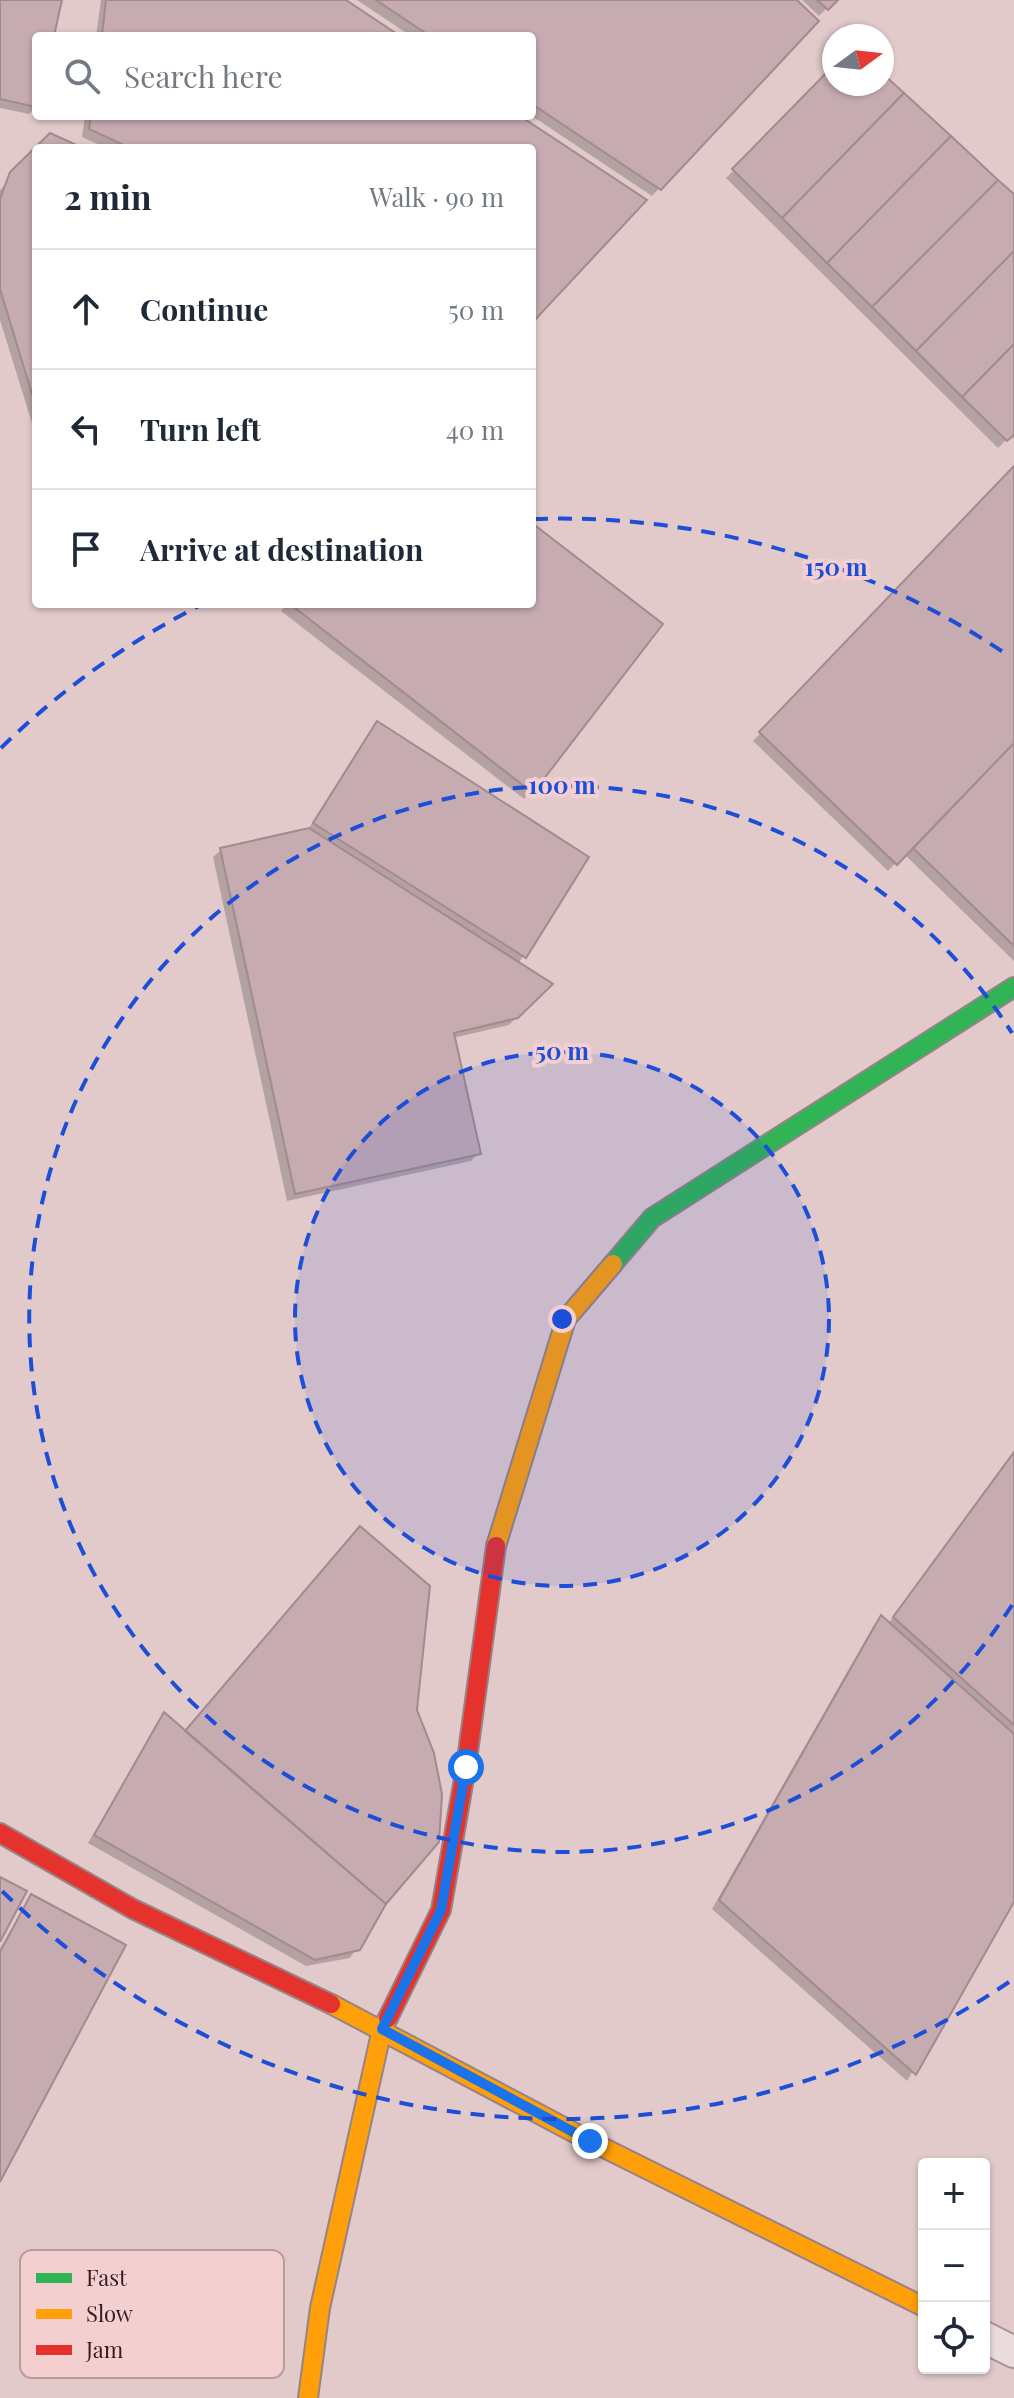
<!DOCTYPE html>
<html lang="en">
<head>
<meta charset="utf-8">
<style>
  body { margin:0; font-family:"Playfair Display",serif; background:#f6f6f7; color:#1f2937 }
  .controls { position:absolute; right:24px; bottom:24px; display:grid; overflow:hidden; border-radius:8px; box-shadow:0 2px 6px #0004 }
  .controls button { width:72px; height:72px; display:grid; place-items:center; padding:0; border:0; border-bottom:2px solid #e0e1e3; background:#fff; color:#1f2937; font:40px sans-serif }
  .compass { position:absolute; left:822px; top:24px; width:72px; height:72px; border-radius:50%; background:#fff; box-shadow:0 2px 6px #0004; rotate:75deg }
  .stop { position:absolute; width:24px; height:24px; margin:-18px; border:6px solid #1a73e8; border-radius:50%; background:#fff }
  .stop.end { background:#1a73e8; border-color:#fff; box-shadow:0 2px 8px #0008 }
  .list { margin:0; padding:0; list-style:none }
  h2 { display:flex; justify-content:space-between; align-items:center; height:104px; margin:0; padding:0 32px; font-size:34px }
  h2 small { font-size:26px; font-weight:400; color:#747a83 }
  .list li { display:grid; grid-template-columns:52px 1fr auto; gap:24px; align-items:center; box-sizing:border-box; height:120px; padding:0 32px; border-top:2px solid #e0e1e3 }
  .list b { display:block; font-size:30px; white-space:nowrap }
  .list em { font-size:26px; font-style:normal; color:#747a83 }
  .icon { flex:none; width:44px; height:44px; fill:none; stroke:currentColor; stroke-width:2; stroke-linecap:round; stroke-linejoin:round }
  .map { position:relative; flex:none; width:1014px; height:2398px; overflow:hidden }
  .search { position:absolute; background:#fff; box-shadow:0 2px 6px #0004; left:32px; top:32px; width:504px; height:88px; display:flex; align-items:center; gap:20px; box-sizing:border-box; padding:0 28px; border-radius:8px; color:#747a83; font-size:30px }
  .panel { position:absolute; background:#fff; box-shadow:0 2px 6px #0004; left:32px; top:144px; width:504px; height:464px; border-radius:8px }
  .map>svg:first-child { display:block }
  .shadow { fill:#0003 }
  .building { fill:#c6abb1; stroke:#a28a8e; stroke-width:2 }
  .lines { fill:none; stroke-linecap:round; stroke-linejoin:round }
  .street-casing { stroke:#a79496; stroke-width:34 }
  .fast-casing { stroke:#978386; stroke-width:22 }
  .slow-casing { stroke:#978386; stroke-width:22 }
  .jam-casing { stroke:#978386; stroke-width:22 }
  .street { stroke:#eadbdc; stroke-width:30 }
  .fast { stroke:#30b455; stroke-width:18 }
  .slow { stroke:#ff9f0a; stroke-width:18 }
  .jam { stroke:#e5322d; stroke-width:18 }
  .route { stroke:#1a73e8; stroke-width:10 }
  .ring { fill:none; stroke:#1d4ed8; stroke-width:4; stroke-dasharray:14 10 }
  .key { fill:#f4cfd0; stroke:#bb999c; stroke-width:2 }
  .key-label { font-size:22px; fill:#351c23 }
  .centre { fill:#1d4ed8; stroke:#f4cfd0; stroke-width:4 }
  .ring-label { font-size:24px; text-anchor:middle; font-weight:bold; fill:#1d4ed8; stroke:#f4cfd0; stroke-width:8; stroke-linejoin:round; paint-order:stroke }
</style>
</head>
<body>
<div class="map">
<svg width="1014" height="2398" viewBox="0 0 1014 2398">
  <rect width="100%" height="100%" fill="#e2cacb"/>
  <path class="shadow" d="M0 0H60L52 36H36V107L29 114 0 108Z
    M101 0H342L396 36H96Z
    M357 0H794L816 21 652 196 532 116V36H411Z
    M802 0H835L819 16Z
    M834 68V84H882V75L1014 197V439L1011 435 998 448 726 178Z
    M85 116H517L644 200 532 320V148H106L82 137Z
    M36 150V436L0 320V190Z
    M1014 469V961L904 854 888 871 753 741Z
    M532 525 660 625 524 799 281 611 287 604H532Z
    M377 724 587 858 518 964 549 984 509 1025 453 1038 478 1153 471 1161 287 1201 213 857 221 850 307 831Z
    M1014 1452V1898L907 2081 712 1909 874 1625 881 1618 888 1624Z
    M164 1715 384 1902 350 1958 306 1966 88 1843Z
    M31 1896 0 2177V1948Z"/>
  <path class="building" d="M0 0H62L54 36H36V107L0 99Z
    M106 0H346L400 36H102Z
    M376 0H797L819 21 661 190 532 104V36H430Z
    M817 0H838L828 10Z
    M834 65V84H882V73L904 93 782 218 732 169Z
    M904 93 951 136 827 263 782 218Z
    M91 116H520L647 200 532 323V148H130L89 129Z
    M50 133 83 148H36V407L0 289V199L10 172Z
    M951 136 998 180 872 307 827 263Z
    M998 180 1014 194V251L916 351 872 307Z
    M1014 251V344L962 397 916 351Z
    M1014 344V435L1007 441 962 397Z
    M1014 466V743L897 865 759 732Z
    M532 523 663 624 533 793 290 604H532Z
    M377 721 589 857 526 958 313 823Z
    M1014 743V946L913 848Z
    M309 828 553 984 518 1018 454 1033 481 1154 295 1194 220 848Z
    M1014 1452V1725L893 1617Z
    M360 1526 430 1586 417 1710 434 1753 442 1794 439 1842 386 1904 185 1731Z
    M881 1615 1014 1734V1902L916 2075 719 1900Z
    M164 1712 386 1904 360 1950 315 1960 94 1835Z
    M0 1877 27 1891 0 1942Z
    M31 1894 126 1945 0 2182V1952Z"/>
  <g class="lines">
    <g class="street-casing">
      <path id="street" d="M984 2337 1014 2352"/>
    </g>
    <g class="fast-casing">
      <path id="fast" d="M613 1264 652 1218 1014 987"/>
    </g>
    <g class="slow-casing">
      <path id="slow" d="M496 1546 566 1319 613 1264
        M331 2004 590 2141 924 2307
        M308 2398 320 2308 382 2029 388 2018"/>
    </g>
    <g class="jam-casing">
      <path id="jam" d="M0 1833 133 1909 331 2004
        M388 2018 441 1910 466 1767 496 1546"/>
    </g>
    <use href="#street" class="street"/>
    <use href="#fast" class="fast"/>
    <use href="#slow" class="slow"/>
    <use href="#jam" class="jam"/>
  </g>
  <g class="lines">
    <path class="route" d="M466 1767 441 1910 382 2029 590 2141"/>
  </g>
  <circle cx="562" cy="1319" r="267" fill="#1d4ed8" fill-opacity=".12"/>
  <g class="ring">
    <circle cx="562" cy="1319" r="267"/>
    <path d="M1012 1605A533 533 0 1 1 1012 1033"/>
    <path d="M1009 1982A800 800 0 0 1 1 1890M1 748A800 800 0 0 1 199 606M534 519A800 800 0 0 1 1009 656"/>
  </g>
  <rect x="20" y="2250" width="264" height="128" rx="12" class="key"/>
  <rect x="36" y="2273" width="36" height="10" fill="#30b455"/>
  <rect x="36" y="2309" width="36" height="10" fill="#ff9f0a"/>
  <rect x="36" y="2345" width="36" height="10" fill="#e5322d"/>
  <g class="key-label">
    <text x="86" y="2286">Fast</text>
    <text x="86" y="2322">Slow</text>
    <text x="86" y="2358">Jam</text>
  </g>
  <circle cx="562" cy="1319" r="12" class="centre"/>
  <g class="ring-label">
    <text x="836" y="576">150 m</text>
    <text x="562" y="794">100 m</text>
    <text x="562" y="1060">50 m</text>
  </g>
</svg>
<div class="controls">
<button>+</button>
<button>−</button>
<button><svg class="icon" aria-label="locate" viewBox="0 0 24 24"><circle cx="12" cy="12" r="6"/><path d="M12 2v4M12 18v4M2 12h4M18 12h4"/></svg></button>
</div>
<svg class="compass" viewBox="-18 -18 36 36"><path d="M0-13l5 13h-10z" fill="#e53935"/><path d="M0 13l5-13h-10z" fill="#747a83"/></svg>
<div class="stop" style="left:466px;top:1767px"></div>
<div class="stop end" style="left:590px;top:2141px"></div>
<div class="search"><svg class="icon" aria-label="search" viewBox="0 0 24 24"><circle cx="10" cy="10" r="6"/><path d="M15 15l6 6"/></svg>Search here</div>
<section class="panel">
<h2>2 min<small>Walk · 90 m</small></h2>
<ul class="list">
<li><svg class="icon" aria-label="ahead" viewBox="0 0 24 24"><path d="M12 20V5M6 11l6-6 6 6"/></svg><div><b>Continue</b></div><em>50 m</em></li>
<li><svg class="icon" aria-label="left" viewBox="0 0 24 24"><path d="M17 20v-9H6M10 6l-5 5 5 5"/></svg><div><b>Turn left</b></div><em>40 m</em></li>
<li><svg class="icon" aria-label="arrive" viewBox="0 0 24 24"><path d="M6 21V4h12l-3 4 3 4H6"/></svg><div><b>Arrive at destination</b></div></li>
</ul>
</section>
</div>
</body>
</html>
